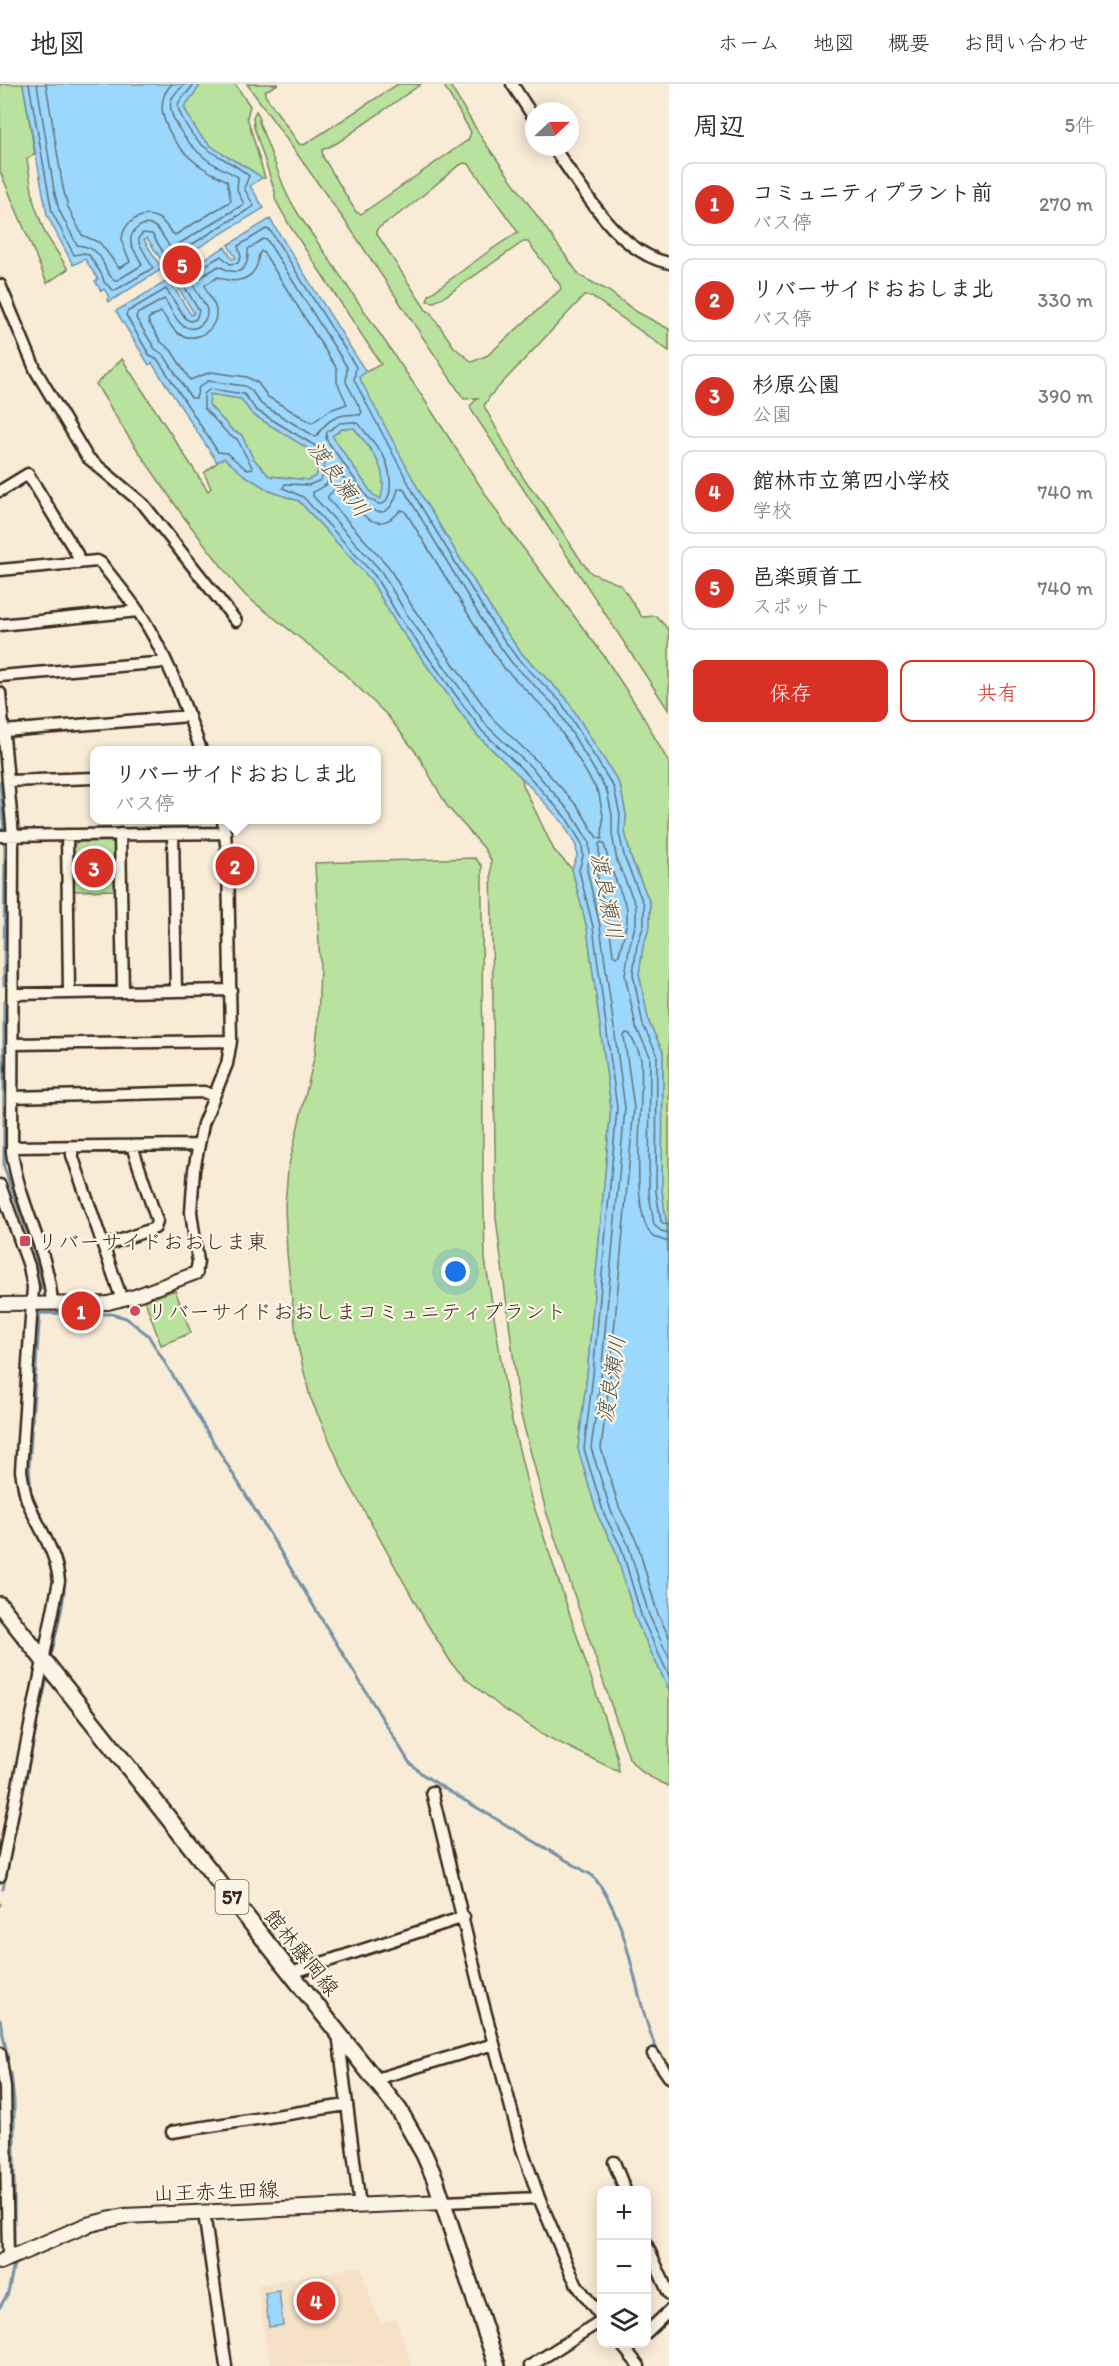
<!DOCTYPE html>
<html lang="ja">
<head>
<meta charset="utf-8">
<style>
  body { margin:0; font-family:Itim,"Klee One",sans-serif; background:#f2f2f3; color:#2b2b33 }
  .controls { position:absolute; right:18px; bottom:18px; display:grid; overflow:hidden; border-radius:12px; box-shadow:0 3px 15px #0003 }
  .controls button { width:54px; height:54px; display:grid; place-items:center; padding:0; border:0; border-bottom:2px solid #e1e1e2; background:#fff; color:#2b2b33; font:30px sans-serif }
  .compass { position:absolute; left:525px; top:18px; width:54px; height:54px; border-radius:50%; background:#fff; box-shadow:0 3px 15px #0003; rotate:68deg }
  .you { position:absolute; left:456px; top:1188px; width:21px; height:21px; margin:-15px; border:4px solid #fff; border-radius:50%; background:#1a73e8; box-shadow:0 0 0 9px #1a73e833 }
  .badge { display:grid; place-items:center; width:39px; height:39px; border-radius:50%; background:#d93025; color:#fff; font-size:20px; font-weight:700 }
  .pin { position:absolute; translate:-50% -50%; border:3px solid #fff; box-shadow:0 2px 6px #0006 }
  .popup { position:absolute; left:90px; top:662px; width:291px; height:78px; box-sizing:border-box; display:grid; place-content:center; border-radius:12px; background:#fff; filter:drop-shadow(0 2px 4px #0005); font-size:20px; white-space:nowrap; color:#7c7c81 }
  .popup b { font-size:22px; color:#2b2b33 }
  .popup::after { content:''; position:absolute; left:50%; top:100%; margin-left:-12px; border:12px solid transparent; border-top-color:#fff }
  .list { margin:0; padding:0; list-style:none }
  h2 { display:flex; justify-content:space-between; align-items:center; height:78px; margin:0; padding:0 24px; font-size:26px }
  h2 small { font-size:20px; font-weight:400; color:#7c7c81 }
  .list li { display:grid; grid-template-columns:39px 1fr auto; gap:18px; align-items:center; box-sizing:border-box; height:84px; margin:0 12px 12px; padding:0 12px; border:2px solid #e1e1e2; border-radius:12px }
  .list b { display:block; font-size:22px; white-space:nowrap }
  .list p { margin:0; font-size:20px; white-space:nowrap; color:#7c7c81 }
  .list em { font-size:20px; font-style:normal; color:#7c7c81 }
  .actions { display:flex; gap:12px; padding:18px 24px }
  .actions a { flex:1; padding:14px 0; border:2px solid #d93025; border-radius:12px; text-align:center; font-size:21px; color:#d93025 }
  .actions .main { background:#d93025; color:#fff }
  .icon { flex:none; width:33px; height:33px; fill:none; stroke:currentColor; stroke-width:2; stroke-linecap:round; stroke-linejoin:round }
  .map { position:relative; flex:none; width:669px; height:2282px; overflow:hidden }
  header { display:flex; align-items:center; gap:36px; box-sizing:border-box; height:84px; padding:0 30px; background:#fff; border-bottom:2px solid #e1e1e2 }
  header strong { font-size:28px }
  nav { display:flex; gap:33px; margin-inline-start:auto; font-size:21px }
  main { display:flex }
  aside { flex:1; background:#fff }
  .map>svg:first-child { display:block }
  .built { fill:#f5e1c6 }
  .green { fill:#b9e29f; stroke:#7a865e; stroke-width:1.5; fill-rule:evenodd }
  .water { fill:#9cd8fd; stroke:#7592a4; stroke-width:1.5; fill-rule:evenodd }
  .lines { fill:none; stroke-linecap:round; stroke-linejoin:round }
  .shore { stroke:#627077; stroke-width:1.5 }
  .stream { stroke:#7592a4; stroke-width:3 }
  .minor-casing { stroke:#3b2a1e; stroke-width:15 }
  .tertiary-casing { stroke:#3b2a1e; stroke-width:16 }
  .secondary-casing { stroke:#3b2a1e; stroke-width:18 }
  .primary-casing { stroke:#3b2a1e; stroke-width:20 }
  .minor { stroke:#fcf5e5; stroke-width:10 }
  .tertiary { stroke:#fcf5e5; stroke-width:12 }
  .secondary { stroke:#fcf5e5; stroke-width:14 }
  .primary { stroke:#fcf5e5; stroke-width:15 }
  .poi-dot { fill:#d1495b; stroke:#fcf5e5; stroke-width:2 }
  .labels { text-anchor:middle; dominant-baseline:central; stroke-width:4.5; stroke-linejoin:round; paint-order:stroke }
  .shield { fill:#fcf5e5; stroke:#75675a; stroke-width:1.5 }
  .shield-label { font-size:20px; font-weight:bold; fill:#3b2a1e }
  .poi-label { font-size:21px; fill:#3b2a1e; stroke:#fcf5e5; text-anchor:start }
  .street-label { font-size:21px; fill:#3b2a1e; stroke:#fcf5e5 }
  .water-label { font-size:22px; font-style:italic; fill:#535656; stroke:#fcf5e5 }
</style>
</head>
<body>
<header>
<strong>地図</strong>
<nav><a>ホーム</a><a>地図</a><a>概要</a><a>お問い合わせ</a></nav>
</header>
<main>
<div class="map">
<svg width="669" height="2282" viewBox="0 0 669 2282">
  <rect width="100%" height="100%" fill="#f9ecd7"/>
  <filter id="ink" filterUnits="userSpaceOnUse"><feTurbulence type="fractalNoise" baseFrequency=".0167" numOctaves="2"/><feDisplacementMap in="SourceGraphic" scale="12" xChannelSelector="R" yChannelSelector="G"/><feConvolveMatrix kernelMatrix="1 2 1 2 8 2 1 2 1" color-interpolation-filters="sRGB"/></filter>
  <g filter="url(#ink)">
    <path class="built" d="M360 2182 380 2239 396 2234 412 2282H270L257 2201Z"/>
    <path class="green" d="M0 0H23L35 70 27 75 34 119 45 149 68 185 47 199 0 87Z
      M197 0H235L250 22 247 33 265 94H262C246 81 230 76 214 64 199 54 192 39 184 23L199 3Z
      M247 0H278L265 7V11L299 60 304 61 398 0H421L337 59 322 66 323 73 356 128 361 130 468 56 471 48 443 0H449L483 56 580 192 607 206 637 228 669 245V267L591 212H584L490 312 484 322 524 395 545 421 582 478 591 489 621 501 642 533 656 532 669 546V627L472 327 470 322 478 314 464 315 350 144ZM464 79 469 80 518 148 492 165 429 211 427 217 434 218 444 213 523 158H528L560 201 561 205 488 271 472 278 454 263 430 228 426 226 377 150V145L409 123 458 82Z
      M256 27 259 32V38L287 111 299 131 418 306 503 437 604 572 640 627 669 679V1219L667 1143 662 1107 663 968 649 939 639 890 643 862 650 842V819L631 774 625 748 626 731 620 701 566 614 522 570 499 538 424 416 358 292 381 280 290 142 275 115V108L254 43 253 33Z
      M122 275 208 407 211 404 204 389 224 373 244 391 270 407 299 417 371 496 394 536 477 651 522 694 523 701 554 766 572 785 587 844 611 1023 587 1291 578 1365 598 1432 615 1465 636 1536 669 1606V1702C653 1695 639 1689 629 1674L546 1427 520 1327 496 1134 491 776 484 764 447 722 418 671 387 631 337 583 246 512 236 501 183 432 128 352 96 300Z
      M210 310 241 315 252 330 312 367C318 376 321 382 316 392L308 396 269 392 253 374 241 350 233 347 209 321Z
      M354 344C373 368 388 382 382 416L373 411 332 352 342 345Z
      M112 757 115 761 117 806 73 807 72 763 77 758Z
      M475 774 482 782V803L483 1085 485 1175 508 1320 530 1411 617 1672 619 1688 546 1652 502 1624 466 1595 452 1580 426 1538 346 1394 310 1313 297 1258 292 1215 287 1169 285 1122 288 1085 315 970 318 941 320 882 315 779Z
      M175 1206 191 1249 161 1261 145 1217Z"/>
    <path class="water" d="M23 0H197L199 3 184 23C192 39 199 54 214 64 230 76 246 81 262 94L250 102 264 124 166 183 147 154 144 156 162 185 109 218 107 215 109 213 104 205 101 207 95 197 98 195 85 175 73 181 47 131Z
      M270 135 366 288 359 293 424 416 499 538 522 570 566 614 620 701 626 731 625 748 631 774 650 819V842L643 862 639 890 649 939 663 968 662 1107 667 1143 669 1219V1606L636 1536 615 1465 598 1432 578 1365 587 1291 611 1023 587 844 572 785 577 772 576 762 563 739 522 694 477 651 394 536 371 496 299 417 270 407 244 391 224 374 217 378 152 279 149 281 116 227 169 196 191 231 194 229 172 194 225 163 232 175 236 174 228 161ZM210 310 241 315 252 330 312 367C318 375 321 382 316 392L308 396 269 392 253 374 241 350 233 347 209 321ZM354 344C372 367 389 383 381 415L373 411 332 352 342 345Z
      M279 2207 283 2241 269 2243 265 2209Z"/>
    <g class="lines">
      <path class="shore" d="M29 0 52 128 74 171 84 169 89 171 102 191 104 198 114 207 153 184 139 159V153L143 149 152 150 166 173 170 174 254 122 244 104 249 92C225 71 202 71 185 39 183 34 178 28 178 22 178 13 191 9 193 0
        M37 0 54 106 59 126 77 161C110 165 98 186 116 197L142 181C140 174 133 167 131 159 129 147 143 136 154 142 161 146 165 156 169 162L172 164 244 120 237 106 238 93C227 86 214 82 205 74 191 63 164 32 172 14 175 9 181 4 185 0
        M46 0 63 104 68 123 82 151 100 159 119 184 130 178C128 170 122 164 122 155 123 138 143 126 158 134 166 138 168 147 175 151L231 117 227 97C219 92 210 89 202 83 178 68 146 25 172 0
        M263 155 267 156 347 283 346 298 362 328 360 331C339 328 326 336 316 353L261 320 251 306 245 302 208 297 199 303 196 314H191L164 271 155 265 136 234 137 230 164 215C171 222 174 237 184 242 196 250 211 236 206 223 202 214 194 207 193 198L219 182C238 193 249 188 248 165Z
        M261 167 264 169 337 285V298L347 320 330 326 312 339 268 313 258 299 247 293 211 288 190 296 171 266 161 258 148 237 149 234 161 228C167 234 171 245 179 250 196 260 218 246 216 227 215 217 206 210 205 201L218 193C232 199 250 199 257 181 259 175 257 172 261 167Z
        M353 338 359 340C366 350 376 360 383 371 390 383 395 411 383 420H378L368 414 326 355 327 348 340 339Z
        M337 403C355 417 371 459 401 426L405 427 481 551 505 585 549 629 573 666 599 710 603 732 602 755 597 754 579 724 538 678 494 636 413 524 388 482 328 415V412Z
        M601 758 604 760 610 782 627 824V838L619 871 616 873 613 871 609 840 596 786 599 773V760Z
        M669 1141 664 1140 661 1137 656 1108 657 970 643 941 633 890 637 861 644 841V821L625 775 619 749 620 731 614 704 561 618 517 574 494 542 419 419 354 296 356 283 270 146 266 145 238 162 241 173 238 179 230 180 221 172 182 195V198L199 227 196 235 191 237 186 235 166 205 127 228 126 231 150 272 158 276 218 368 227 369 247 386 253 385 237 355 229 351 204 324V310L210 305 244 310 256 326 317 363C325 374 327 384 321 396L309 401 285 400 283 404 303 413 375 492 399 533 482 647 526 689 567 735 582 760 583 772 579 786 593 843 617 1024 593 1291 584 1365 604 1430 621 1463 642 1534 669 1592
        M669 1149 661 1147 654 1141 649 1110 650 972 636 943 625 891 630 860 636 839V822L617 777 612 750V731L607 707 556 623 512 579 488 546 403 404 398 405C385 457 352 408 338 386L334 385 326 401 313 408V412L381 487 406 529 487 642 532 684 572 730 589 758 590 773 587 786 600 842 625 1024 601 1292 591 1364 611 1427 628 1460 649 1531 669 1574
        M669 1158 653 1153C627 1128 645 1014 641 976 640 967 633 958 630 950L626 949 624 952 634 1024 610 1293 601 1364 619 1423 637 1458 657 1528 669 1553"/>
      <path class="stream" d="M0 698 4 746
        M4 901 5 755
        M4 918V1083L36 1174 41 1194V1205
        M40 1226 29 1381 31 1409 52 1456
        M39 1229 112 1230 126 1234 148 1251 409 1678 422 1690 447 1706 593 1792C633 1840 632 1914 659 1970
        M52 1568C58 1537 72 1500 59 1470
        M40 1626 48 1590
        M3 1805 37 1641
        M0 1821V1820
        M0 1936 8 1975
        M11 1989 14 2017V2162
        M0 2223 8 2209 14 2180"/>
      <g class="minor-casing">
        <path id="minor" d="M512 0 534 34
          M553 63C582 103 617 169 669 179
          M0 201 36 287 87 373 144 421 236 537
          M0 407 28 390 77 470 79 479
          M0 486 97 477 101 479C113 495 127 511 138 527 167 570 184 619 201 666
          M0 541 138 527
          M0 592 166 578
          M0 609 13 752 12 1068C19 1121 49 1167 52 1220
          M4 647 189 632
          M8 697 94 694
          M120 750 123 908
          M173 750 176 907
          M67 751 69 908
          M0 752 226 749
          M13 910 231 906
          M12 960 231 957
          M12 1013 204 1008 214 1012
          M12 1063 198 1061
          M72 1063V1071L122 1216
          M0 1101 29 1182 33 1203 21 1387C23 1397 24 1407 27 1416 38 1443 56 1466 59 1497L0 1792
          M104 1162 155 1144 157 1137 132 1062
          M196 1189 198 1178 191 1128 194 1086 203 1040 227 980 231 957 228 775 223 736
          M432 1708 482 1915 522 2065 539 2114 571 2189 577 2201 602 2234
          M291 1889 464 1833
          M338 1949 359 2115 356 2122
          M0 1969 5 2003 8 2174
          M653 1970 669 1993
          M376 1995 494 1960
          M172 2048 346 2021
          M614 2078 625 2106
          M443 2118 539 2114
          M204 2129 226 2282
          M646 2159 669 2210
          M646 2249 669 2227
          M621 2260 639 2282
          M530 2282 602 2236"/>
      </g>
      <g class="tertiary-casing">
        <path id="tertiary" d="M0 1220 108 1219 135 1212 196 1189"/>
      </g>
      <g class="secondary-casing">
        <path id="secondary" d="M0 2178 87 2141 124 2132 443 2118"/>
      </g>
      <g class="primary-casing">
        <path id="primary" d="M0 1521 399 2026 424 2070 435 2095 497 2282"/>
      </g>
      <use href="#minor" class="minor"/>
      <use href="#tertiary" class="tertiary"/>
      <use href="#secondary" class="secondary"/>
      <use href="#primary" class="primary"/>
    </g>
  </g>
  <g class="poi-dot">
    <rect x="19" y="1151" width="12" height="12" rx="3"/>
    <circle cx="135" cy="1227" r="6"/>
  </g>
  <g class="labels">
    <rect class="shield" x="215.5" y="1796" width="33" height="34" rx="4.5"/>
    <g class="shield-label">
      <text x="232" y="1813">57</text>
    </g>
    <g class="poi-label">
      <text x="37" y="1157">リバーサイドおおしま東</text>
      <text x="147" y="1227">リバーサイドおおしまコミュニティプラント</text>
    </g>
    <g class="street-label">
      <text transform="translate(302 1868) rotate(51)">館林藤岡線</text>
      <text transform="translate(216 2107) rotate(-2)">山王赤生田線</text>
    </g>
    <g class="water-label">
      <text transform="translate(339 395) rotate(54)">渡良瀬川</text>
      <text transform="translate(607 812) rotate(79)">渡良瀬川</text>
      <text transform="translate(611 1295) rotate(-81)">渡良瀬川</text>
    </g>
  </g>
</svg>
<div class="controls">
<button>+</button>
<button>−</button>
<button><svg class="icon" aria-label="layers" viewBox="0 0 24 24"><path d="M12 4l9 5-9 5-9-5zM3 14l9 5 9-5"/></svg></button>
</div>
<svg class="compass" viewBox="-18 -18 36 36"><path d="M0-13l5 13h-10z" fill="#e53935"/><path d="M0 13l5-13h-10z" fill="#7c7c81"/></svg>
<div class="you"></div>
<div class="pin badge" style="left:81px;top:1227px">1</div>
<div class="pin badge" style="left:235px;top:782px">2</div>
<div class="popup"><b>リバーサイドおおしま北</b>バス停</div>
<div class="pin badge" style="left:94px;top:784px">3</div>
<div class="pin badge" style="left:316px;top:2217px">4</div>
<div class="pin badge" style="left:182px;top:181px">5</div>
</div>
<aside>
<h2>周辺<small>5件</small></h2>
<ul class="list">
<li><span class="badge">1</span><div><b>コミュニティプラント前</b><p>バス停</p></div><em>270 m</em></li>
<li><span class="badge">2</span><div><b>リバーサイドおおしま北</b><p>バス停</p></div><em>330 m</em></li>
<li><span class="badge">3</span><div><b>杉原公園</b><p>公園</p></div><em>390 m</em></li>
<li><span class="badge">4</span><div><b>館林市立第四小学校</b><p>学校</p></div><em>740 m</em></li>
<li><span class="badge">5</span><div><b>邑楽頭首工</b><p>スポット</p></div><em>740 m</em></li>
</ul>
<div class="actions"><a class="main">保存</a><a>共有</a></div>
</aside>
</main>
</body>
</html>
